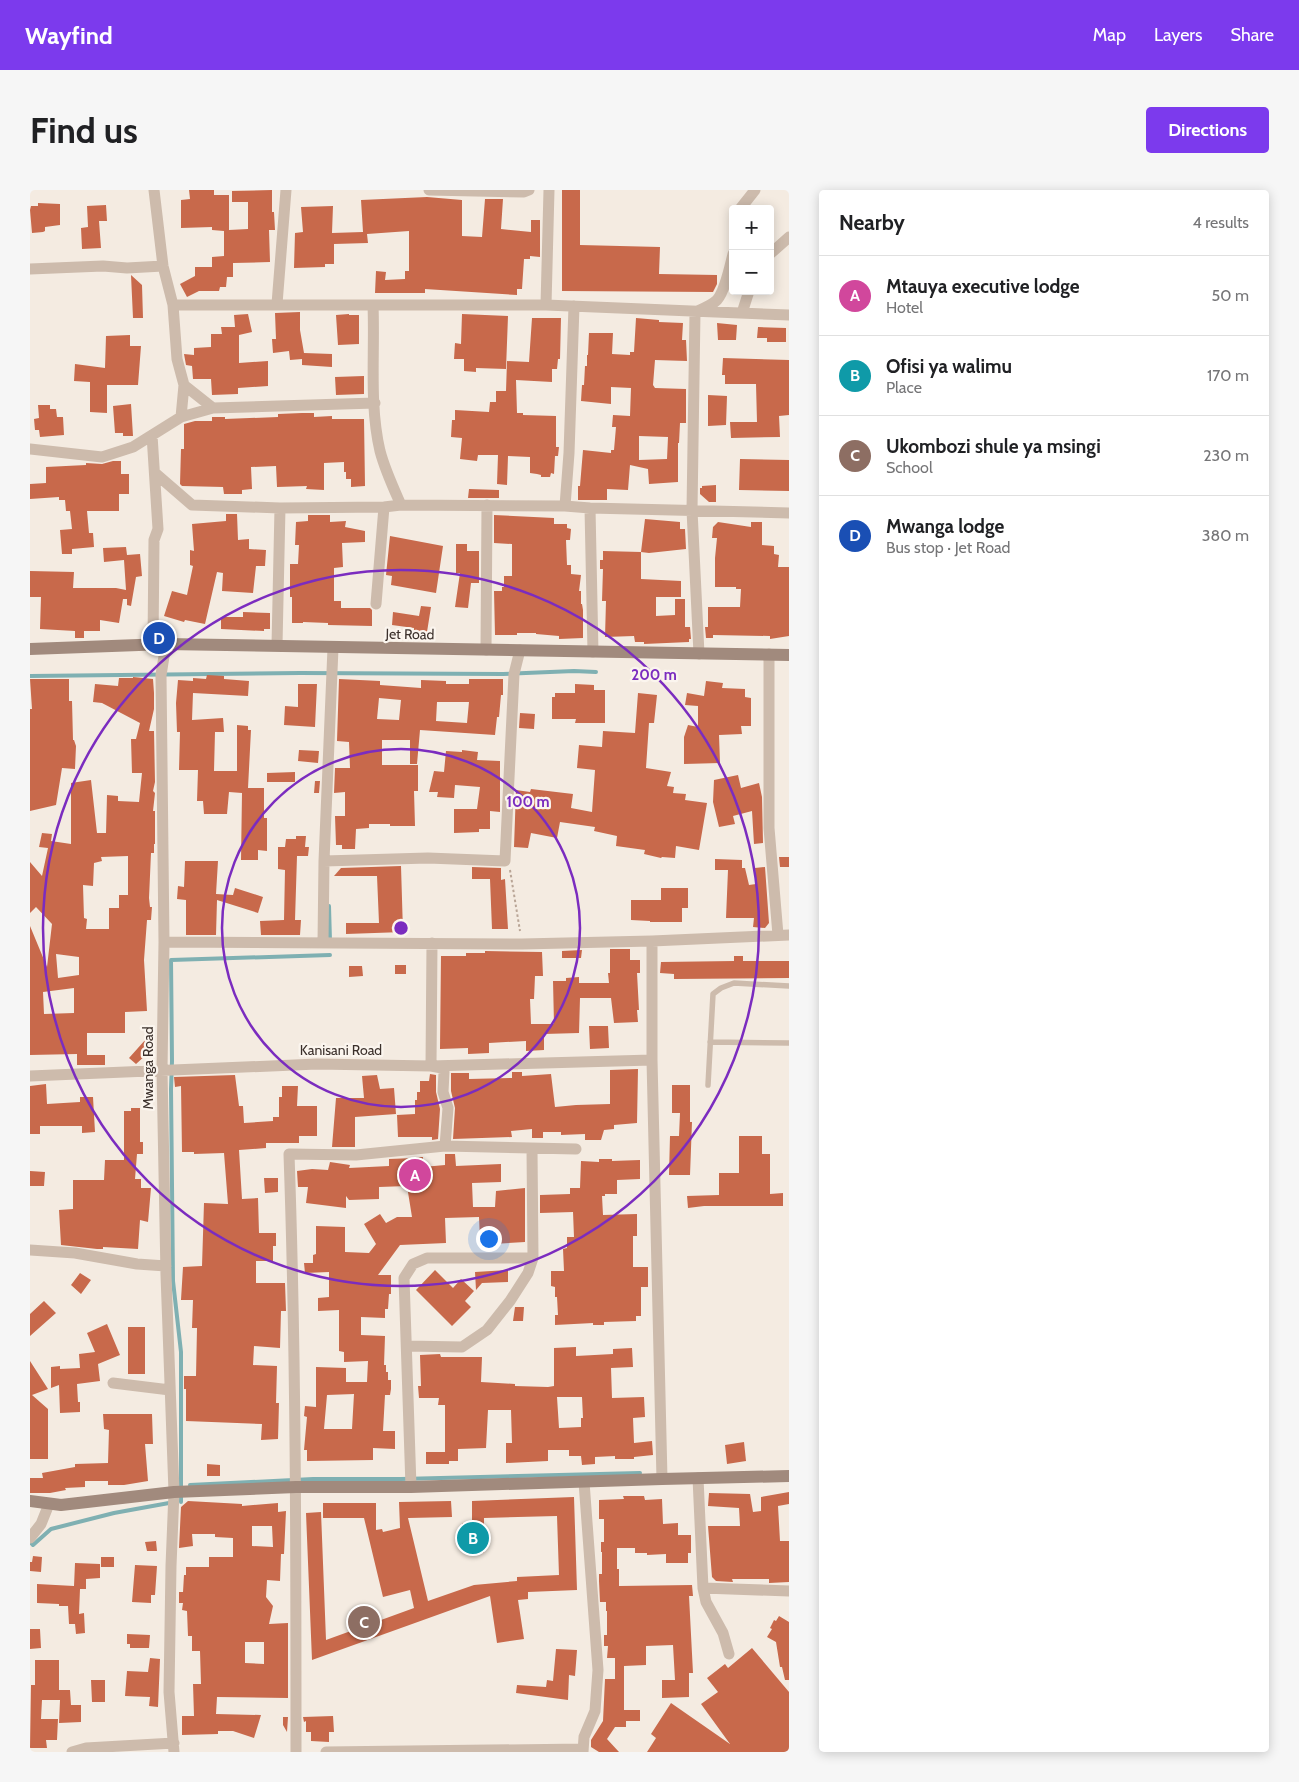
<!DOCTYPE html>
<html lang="en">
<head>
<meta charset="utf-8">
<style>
  body { margin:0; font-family:Cabin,sans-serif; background:#f6f6f6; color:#202124 }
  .controls { position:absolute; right:15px; top:15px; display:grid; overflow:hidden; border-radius:5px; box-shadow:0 2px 12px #0003 }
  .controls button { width:45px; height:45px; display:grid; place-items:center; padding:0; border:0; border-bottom:1px solid #e0e0e0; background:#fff; color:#202124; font:25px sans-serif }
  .you { position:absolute; left:458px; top:1048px; width:18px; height:18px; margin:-12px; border:4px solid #fff; border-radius:50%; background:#1a73e8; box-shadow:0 0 0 8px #1a73e833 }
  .badge { display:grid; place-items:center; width:32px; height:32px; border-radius:50%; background:#7c3aed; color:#fff; font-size:16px; font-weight:700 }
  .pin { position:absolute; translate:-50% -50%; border:2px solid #fff; box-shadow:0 1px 5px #0006 }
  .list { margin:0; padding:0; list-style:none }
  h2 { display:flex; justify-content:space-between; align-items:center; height:65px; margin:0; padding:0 20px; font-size:21px }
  h2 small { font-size:16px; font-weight:400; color:#757577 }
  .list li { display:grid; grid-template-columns:32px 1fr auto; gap:15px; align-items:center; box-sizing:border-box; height:80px; padding:0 20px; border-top:1px solid #e0e0e0 }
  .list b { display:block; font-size:19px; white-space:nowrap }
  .list p { margin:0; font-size:16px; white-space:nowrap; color:#757577 }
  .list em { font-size:16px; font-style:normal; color:#757577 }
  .map { position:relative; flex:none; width:759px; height:1562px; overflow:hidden; border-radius:5px }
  header { display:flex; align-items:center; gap:30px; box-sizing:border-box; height:70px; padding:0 25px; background:#7c3aed; color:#fff }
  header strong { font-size:24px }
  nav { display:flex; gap:28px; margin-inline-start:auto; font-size:18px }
  .intro { display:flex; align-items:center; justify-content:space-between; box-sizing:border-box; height:120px; padding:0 30px }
  h1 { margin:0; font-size:35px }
  .button { padding:12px 22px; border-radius:5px; background:#7c3aed; color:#fff; font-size:18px; font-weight:700 }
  main { display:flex; gap:30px; padding:0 30px }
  aside { flex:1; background:#fff; border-radius:5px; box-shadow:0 2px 12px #0003 }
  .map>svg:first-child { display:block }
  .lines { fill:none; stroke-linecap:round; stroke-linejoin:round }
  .stream { stroke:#7fb0b2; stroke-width:4 }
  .building { fill:#c8694b; fill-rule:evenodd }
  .path { stroke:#b9a596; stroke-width:2; stroke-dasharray:2.5 2.5; stroke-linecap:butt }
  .lane { stroke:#cdbbac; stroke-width:5.5 }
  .street { stroke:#cdbbac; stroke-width:11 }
  .secondary { stroke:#a18a7d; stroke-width:12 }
  .ring { fill:none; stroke:#7b2cbf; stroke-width:2.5 }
  .labels { text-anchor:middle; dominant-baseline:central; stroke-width:4.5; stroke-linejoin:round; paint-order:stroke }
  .street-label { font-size:14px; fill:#3b302b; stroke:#fbf5ee }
  .centre { fill:#7b2cbf; stroke:#fbf5ee; stroke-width:2.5 }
  .ring-label { font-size:15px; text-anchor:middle; font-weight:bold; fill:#7b2cbf; stroke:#fbf5ee; stroke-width:4.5; stroke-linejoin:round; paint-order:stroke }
</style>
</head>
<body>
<header>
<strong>Wayfind</strong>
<nav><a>Map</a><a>Layers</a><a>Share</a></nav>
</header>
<div class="intro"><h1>Find us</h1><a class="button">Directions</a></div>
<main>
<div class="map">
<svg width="759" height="1562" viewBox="0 0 759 1562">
  <rect width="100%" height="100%" fill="#f4ebe1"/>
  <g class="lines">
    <path class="stream" d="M0 486 270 483 473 484 544 481 566 482
      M299 716 300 751
      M160 1295 283 1289H371L610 1283
      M151 1312V1162L143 1091 141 899 142 871 141 770 300 765
      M0 1352 3 1355 21 1339 84 1323 139 1313"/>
  </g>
  <path class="building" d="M159 0H184V5H199V40L218 39V12H202V1L242 0V22H244L245 40H239L240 72 203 73V87H197L196 97H190L189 101H169L157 107 150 94 165 86V77H182V67L194 66V41L182 40V37L151 38V10L160 9Z
    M532 0H550V55L630 57 629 84 687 85V94L683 102 532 101Z
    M397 7 432 10V46L452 47 455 9H473L471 39 501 42V30H510V67L500 66V69H494L492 99H487V105L395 99V103H345L346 81 356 82 355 90 375 89V81H379V41L337 44 338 53 304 54V74H295V77L264 78 265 43 273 42 271 17 303 16 302 43 333 42 331 10Z
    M8 13 30 14V35L15 37V41L13 42 2 43 0 20 1 16H8Z
    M76 15 77 31H69L71 58 52 59 51 38 58 37 57 16Z
    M101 85 112 95 113 128H103Z
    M270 122V140L274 163 302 164V177L272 175V169L260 170 259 161 243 163 242 149H246L245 123Z
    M218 124 222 142 209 145V173L238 171V196L208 198V204L182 205 181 189H163L162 176 156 175 154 164 164 165V158L181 157V144H192L191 137H205L204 125Z
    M319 124V125H329V154L308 155 306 125Z
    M432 124 478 126 476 179 446 178V182L434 181V169H424L425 153 431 154Z
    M502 128H531L530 169H528L527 179H522V192L486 190 487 223H493V225L526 226V257H529L528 266H525L524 284 521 283 520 287H511V285L507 284 500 283V267L478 266 477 295 467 294 468 265H448L447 271 430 269 432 248 421 247 422 230H425V220L459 222 460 212H466V201H476L477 171 499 172Z
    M606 128 629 130V132L653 133 652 150H656L657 171 625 170 623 195 625 198 656 199V233H650L649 253H648V292L619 294 618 279 600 275 598 300 577 299V310H548V296H550L553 260 581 263V260H584L586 237H582L583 225 600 226 601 198 581 197V214L551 211 552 195H554L555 176H557V165H558L559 143H583L582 164 600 165V162H604ZM609 246 638 247 637 269 609 270Z
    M687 133 707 135 706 150H688Z
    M728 137 756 138V152H737V148H727Z
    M100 145V156H111L108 195H77V223L60 222V192L44 191 45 174 75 178 76 146Z
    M693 168 759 170V225L749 226 750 247 701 248 700 232H727L726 194H695V185H692Z
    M334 186V204L306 205 305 187Z
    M678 205 697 206 696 235 678 236Z
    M101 214 103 246H93V243H85L83 216Z
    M8 215H20V219H26L27 227H33L34 245 10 247 9 240H5L4 229 9 228Z
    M272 223H284V227L302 226V229H334L335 296 321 297V289H316V282H314V272L294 273V300L276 299 277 296 247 297 246 276 221 277 222 299 212 300V304H194L193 297 152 296 150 294 151 259H154V234L165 231H182V227H195V229L248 227V224Z
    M710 269 759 270V301L709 300Z
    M83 271H91V284H99V304H89V321H57L59 343H63L64 357 42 359V364H32L30 340 42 339 40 321H36L35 310H29V307L0 309V294L16 293V277L56 275V273L72 274Z
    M686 295V312H679L670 304V298H672V296Z
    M439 299 469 300V308H438Z
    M196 324H207L208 350 219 349V359L236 360 235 376H226L223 403 192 401 193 383 187 382 175 434 155 430 154 432 134 426 142 401 157 405 163 376 160 375V360L164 361 162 334 196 331Z
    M278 325H300V332L316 331 315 337 335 341V352L312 353 313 377 304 378V411H311V418H340L342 420V436L298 435V433L273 432V433H262V407H260V374H268L269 355H265L266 332 278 331Z
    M464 325 524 328V334H537V338L541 339 540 350H536L537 375H541V384L551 385 549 401H551V414H552L553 420V448L529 449V446L506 444V443H487V445H465L464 401H472V397H474V386H482V354L464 353Z
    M615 329 650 332V339H655L656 359 619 363 611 362Z
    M688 332 721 337V332H732V355L744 356V364L749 365 748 377H759V446L740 449V446L683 445V448H676L675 437H678V417H710L711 399H706V397H685V368L687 348H682L683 337Z
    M360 346 413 356 406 403 361 395 362 386 356 385Z
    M426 354H437V361H449V393H441L438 418 425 417 430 383H426Z
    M96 357 97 365 110 364 112 386 106 387 101 416 97 415V409H93L89 433 70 430V441H54V448H45V441L10 439 11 407H0V381L44 382 43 398H86L96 400 94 370 74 372 73 358Z
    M573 361 611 362V389L651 391V407H626V426L645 425V409H655V437H660L661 449H659V452L614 454V452H605L604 446 575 447 576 411H572L573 379H570V370H573Z
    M391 416 401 417 397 442 384 440V438L362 435 363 422 389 426Z
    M213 422 240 423V439H234V441L191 439V427H213Z
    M177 485 194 486V489L219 491 218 506 163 503 162 530 193 528 194 542H185L184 581H207V535L218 536V540H221L218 598H234V628H237V661L228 660V670H211L212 603 199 602 197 624H174L173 611H167L168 580H149L150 542H147L146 513 148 490 163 491V488L176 489Z
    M103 487 123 489 124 503V519L119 541H124L125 592 123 601 125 603 123 621H125V654H124V663H121L119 708 120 717H122L121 730H117L114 770 117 821 95 822V843H57V865H75V875H47V864L0 865V736L17 777 22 734 6 717 0 723V672L12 686 18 658 9 657 12 643 22 644 21 651 41 654V593L61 590 67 643H76L77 605 88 606V611L109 612 112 583H102L101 549H106L110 533 72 513 63 512 65 494 88 496 89 488H103ZM98 666V705H89V718H79V739H56L57 729 54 728 53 695 63 696 64 673 72 671 71 667ZM26 764 49 767V785L28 788ZM44 798V823L14 824 13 802Z
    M0 489H39V511H42L43 550H44L46 556 45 579 32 578 26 615 0 621V519H2Z
    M309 489 350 491V495L391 498V490L416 491V494H439V489H473V505H471L469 527H467L465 545 390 540 387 574H380V550H352V575H388V601H384L385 636H360V634H339V638L326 639 325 659H312V655H306L305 626H315V602L304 603 305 578H320L319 552 307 551ZM349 508 371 510 369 530 347 529ZM407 512H439L437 533 406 531Z
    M676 491 693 493 692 498 715 499V507L721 508V536H711L712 544 689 545 690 573 654 574V547L658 535 668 537V516L655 515 657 503 674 506Z
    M268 494H287L285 537 254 535 255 516 268 517Z
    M545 494 564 495V500H575V533H545L546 529H522V507H525V503H545Z
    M608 503 627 505 624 533H619L616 578 641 582 637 596 644 597 643 603 656 604 655 610 677 613 669 660 646 656 645 668 632 667 631 668 614 664 615 660 586 656 587 646 564 641 565 637 530 632 527 648 501 643 498 658 484 657 486 600 500 602 501 599 543 604 541 618 562 622 565 580 547 578 549 555 572 557 573 541 605 543Z
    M490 523 505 524 504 539 489 538Z
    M269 560 289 561 288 573 268 571Z
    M432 560 448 562 447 570 470 571V622L460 621V639H449V642L424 643V619H447L450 597 425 595 424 608 407 607 408 602H399L404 581 414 582 416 561 432 562Z
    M265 582V592H237V583Z
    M708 585 711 598 729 593 732 607 733 653 724 654 722 621 703 626 705 634 689 637 683 612 684 590Z
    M285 591H290L289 603H284Z
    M266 646H276L275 657H279L278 666H267L265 730H271L270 745H231L230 731 254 730 255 680 248 679V657H255L256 649H266Z
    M749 667H759V677H750Z
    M685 669 712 670V678H715L719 695 726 694 725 678 735 677 739 733 735 738 723 737 724 728H696L698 680H685Z
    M155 671H188L186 704 203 705 205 698 233 707 228 723 187 710 186 745H156V710L147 709 148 696 154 697Z
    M371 676 373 742 316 744V733H349L347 686H304L311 678Z
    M442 677 471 678V690L475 689 478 739H462L460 689H442Z
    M631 698H658V718H652V732H620V731L601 730V710H631Z
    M580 759H600V770H610V783H607L609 820H607L608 832 584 833 581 808H550L549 843 514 844V860L496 861V851L459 853V863L438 864V858L410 859 411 766H436V763H455V761L512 762 513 786H505L504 809H500L501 834H524L523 791H536V788L549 787V793H579L578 783H580Z
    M552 760 551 768H532V761Z
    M704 766H713V771H759V788L644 789V784L630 783 631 772 704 771Z
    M365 775H376V784H365Z
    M319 776H332L333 786 319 787Z
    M559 836H578L579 858 560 859Z
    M116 849V865L106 874 99 868Z
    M608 879 607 933 584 935V939L574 940 571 950H555V944L531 945V942H513V948H502V939L481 941 482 947 423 949 425 918 421 901V883H439V889L482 888V882H492V886L521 884 525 917 546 915 580 914V880Z
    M400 884 406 885V902L410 919 408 949 402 950V947H368L367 925 385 924V910H387V902H390V891H399Z
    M205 885 209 916H213L214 933 243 931V927H249V907H252V896H268L267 916H287V946H269V953H236V958L209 960 212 1009 228 1008 229 1043H246V1056H243V1071H226V1093H255L256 1121H251L250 1158 224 1156 223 1175 247 1176 246 1213H249L248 1249 231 1250 232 1234 156 1231V1199H154V1186H166L167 1138H162L163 1110H151L153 1077 172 1076 174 1013 198 1014 194 963 164 964V962H152L151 896 145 897 144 887Z
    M347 885 350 899 364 898 366 924 325 927V957H302L306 908H334L332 886Z
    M16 894 17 914 50 912V907H63L65 942 52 943V936H10V944H0V896Z
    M642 895H660V932H662L660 985H639L640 946H649L650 923H642Z
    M101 918H110V952H113V964H107L105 989H111V998H121L118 1032 110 1030 108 1059 73 1057V1059H67L31 1055 29 1020 43 1019V990H74L75 970H94V921H101Z
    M709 946H732V964H740V1004L753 1003V1016H674L658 1018 657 1006 689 1005V983H709Z
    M415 964H425L426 976 471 974V992L442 993 443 1017H465L466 1001 495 998V1052L463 1054V1050H450L449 1027 415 1028 416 1053 370 1055 348 1085H361V1104H359L358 1119H355V1128L331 1127V1145L355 1146 354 1175H356V1182H358V1190H361V1199L360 1205H355L353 1241H365V1259L343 1258V1270L277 1271V1260H274L277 1227 274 1226 275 1216 286 1217V1177L316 1178V1192H337L338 1171 314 1172V1162L309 1161V1120L288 1121V1108L299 1107V1082L275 1083 274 1073H283V1065L286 1064V1036L315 1037V1062L339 1063 346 1054 334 1034 350 1024 356 1033 367 1027H382L377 996 349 997V1009L319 1010 316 1006V1018L276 1013 278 997H268L267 981 282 979 298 980 300 972 320 975 319 978 359 976V969L384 968V967H393V977L415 975ZM324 1204 322 1239H294L297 1205Z
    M569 969H582V971L610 970V989L587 990V1004H575V1006H572L573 1025 607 1024V1046H603V1077H618V1097H611V1126H606V1131L574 1132V1135H563V1133L525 1135V1125H528L527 1107H525V1097L521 1096V1081H534L533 1059 537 1058V1047H544L543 1022 510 1023V1005L540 1004V998H550L551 971 569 972Z
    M0 981 15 982 14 996H0Z
    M234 988H248V1002L235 1003Z
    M405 1080 423 1098 431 1089 444 1101 435 1111 441 1117 422 1136 386 1100Z
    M478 1080V1092L452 1093 446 1100 445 1082Z
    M50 1083 61 1090 51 1104 41 1095Z
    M14 1111 26 1123 0 1146V1124Z
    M485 1117H494L493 1131H483Z
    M77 1134 90 1165 68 1174 70 1191 47 1194 48 1212H50V1222L30 1223 29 1195 21 1198V1177L30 1176V1179L50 1178 49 1164 65 1162 57 1143Z
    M98 1137H115V1184H98Z
    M546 1157V1166L583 1164V1159L602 1158 603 1177 581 1178 582 1208 614 1207 615 1227 603 1228 604 1253 622 1251 623 1265 604 1267V1269H585V1266L565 1267V1274L552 1275 551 1266H539V1260H518V1271L476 1273V1253H482L481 1220H458L456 1258 428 1259V1271H419V1274H396V1262H415V1215H408L409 1208H389L388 1196H391L390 1165 410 1164 411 1167H452L451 1192 485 1194V1196L518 1197 524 1196V1158ZM527 1207H552L553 1228H551V1237L529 1238Z
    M0 1171 18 1199 2 1205 18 1219V1269H0Z
    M73 1224H122L123 1254H115L118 1291 94 1295H78V1291H55V1297L35 1298 36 1300 20 1303H0V1288H13L12 1283 45 1277V1274L78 1273 79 1240 74 1239Z
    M714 1252 716 1271 697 1274 695 1255Z
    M177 1274 190 1275V1286H177Z
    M759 1302V1314L748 1316 750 1351H759V1392L739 1393V1389H702L703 1392 686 1391 682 1387 678 1336H710L709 1318 678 1316 679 1303 720 1304 723 1322 731 1321V1307Z
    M593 1306H614L615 1310 632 1309 633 1334 648 1333V1345H661V1363H658V1373H636V1364L617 1365V1363H605V1358H587V1379H589V1396L662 1395 663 1406H659L663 1483H659V1507L632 1508V1490H645L643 1455 616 1456V1475L594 1476V1520H610V1531H596V1537H585L577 1549 589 1562H569L561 1557V1550L573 1531 575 1489H585V1468H577L578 1456H574V1445H577V1421H576V1412H570L569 1391V1384H572V1362H571V1352H574V1329H569V1310L594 1309Z
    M544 1307 547 1400 498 1402V1409L488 1410 494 1449 467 1453 460 1406 282 1470 276 1323 291 1322 296 1450 384 1418 380 1400 353 1407 334 1328H293V1313H346V1340L352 1339 353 1342 370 1338 369 1312 421 1311 422 1327 378 1328 398 1411 444 1395 487 1391V1387L529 1385 527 1326 454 1328V1363H433L432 1333H442V1311Z
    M158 1311 212 1314V1316L248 1313V1322L256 1321 254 1364H251L250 1391 237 1390 236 1407 243 1416 239 1434 258 1433V1508L187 1507 186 1524 231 1525 224 1548 203 1541H188V1544L152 1545V1526H164L163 1494H171L170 1461H162V1446H158L157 1421 152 1420 153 1413H149V1402H153L154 1385H156V1377H179V1367H203V1348L185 1347V1344H162L163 1356 149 1358 151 1317ZM222 1336H242L243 1357 222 1356ZM215 1452H234V1474L215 1473Z
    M126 1351 127 1361H117L115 1352Z
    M3 1366 12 1367 11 1382 0 1381V1372H2Z
    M71 1367H84V1377H71Z
    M45 1373 70 1374V1388L56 1389V1399H50L49 1424 54 1423 55 1443 46 1444 45 1434H39L38 1416H29V1414L7 1413V1394L44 1396Z
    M105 1375 127 1376 125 1405H121V1413L102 1412Z
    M749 1426 759 1432V1490H755L752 1477H750L746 1452 737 1447 742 1439 740 1438 744 1430 746 1431Z
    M0 1439H10L11 1458 0 1459Z
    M97 1444 120 1445 119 1458H100V1454H97Z
    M722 1458 759 1502V1562H617L626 1548 621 1544 641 1513 700 1554 671 1514 688 1502 677 1488 695 1474 698 1478Z
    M526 1459 547 1460 545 1486 539 1485 538 1510 486 1503 487 1495 516 1497 517 1490 523 1491Z
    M120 1468 130 1469 128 1517 119 1516 120 1507 95 1506 97 1481 118 1482Z
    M5 1470H29V1500H40L41 1515H51V1532L29 1533 30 1510H12L11 1529H28L27 1550H16L17 1558H0L1 1495H5Z
    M61 1490H75V1512H62Z
    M303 1526 304 1542H299V1552L281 1551V1542H276V1531L274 1532 273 1527Z
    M253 1527H258L257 1542 253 1535Z"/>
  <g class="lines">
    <path class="path" d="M480 680 490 741"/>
    <path class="lane" d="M680 852 759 853
      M678 895 683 804 691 798 704 793 759 796"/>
    <path class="street" d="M124 0 133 76 143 115 147 169 154 195 183 218
      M399 0 494 2 499 0
      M710 19 725 0
      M740 64 759 47
      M0 79 73 76 97 78 133 76
      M247 114 256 0
      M143 115H516L759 125
      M343 115C345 163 339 214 350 261 355 280 363 297 371 315
      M516 115 519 0
      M712 123 719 101
      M151 227 154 195
      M122 245 128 339 124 350 123 454
      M0 259 72 267 103 257 151 227 183 218 345 213
      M125 283 162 315 250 318 354 317 371 315 535 316 560 318 759 323
      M535 316 539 263 544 116
      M560 318 563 462
      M346 414 354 317
      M136 454 131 485 134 752 132 880 136 1085 144 1302 141 1376 139 1502 144 1562
      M247 455 250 318
      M456 460 457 315
      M669 464 662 320 665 122C672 119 681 116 687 110 695 101 700 76 703 64
      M739 464V638L748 745
      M294 671 398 668 475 671 484 484 490 460
      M622 751V870L632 1289
      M134 752 492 754 622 751 759 745
      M293 753 294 671 303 458
      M402 753 401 876 412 878 414 882 413 902 418 918 415 956
      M0 886 287 874 401 876 622 870
      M0 1060 45 1063 107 1074 136 1076
      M377 1156 432 1157 457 1140 480 1111 498 1083 503 1068 502 959
      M83 1193 140 1200
      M668 1288 673 1398 676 1412 693 1443 699 1464
      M381 1297 374 1088 383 1074 397 1068H503
      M0 1348 11 1334 19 1314
      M673 1398 759 1401
      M42 1562 56 1558 144 1553
      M266 1562C266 1363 266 1164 259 964L326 965 415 956 546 959
      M296 1562 553 1559
      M553 1562 554 1547 565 1521 568 1480 554 1292"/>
    <path class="secondary" d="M0 459 136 454 759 465
      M0 1311 31 1315 144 1302 266 1297H381L632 1289 759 1286"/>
  </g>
  <g class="ring">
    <circle cx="371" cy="738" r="179"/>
    <circle cx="371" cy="738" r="358"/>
  </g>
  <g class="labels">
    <g class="street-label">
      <text transform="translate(380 444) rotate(1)">Jet Road</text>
      <text x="311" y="860">Kanisani Road</text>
      <text transform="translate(118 878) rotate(-90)">Mwanga Road</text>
    </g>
  </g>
  <circle cx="371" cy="738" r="8" class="centre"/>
  <g class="ring-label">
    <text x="624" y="490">200 m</text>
    <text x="498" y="617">100 m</text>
  </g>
</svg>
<div class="controls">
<button>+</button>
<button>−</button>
</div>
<div class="you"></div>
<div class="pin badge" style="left:385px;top:985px;background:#d1479c">A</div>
<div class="pin badge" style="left:443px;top:1348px;background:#0f9aa8">B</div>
<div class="pin badge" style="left:334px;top:1432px;background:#8d6e63">C</div>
<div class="pin badge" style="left:129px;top:448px;background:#1a4fb4">D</div>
</div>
<aside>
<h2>Nearby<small>4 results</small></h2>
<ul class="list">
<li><span class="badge" style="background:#d1479c">A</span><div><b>Mtauya executive lodge</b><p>Hotel</p></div><em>50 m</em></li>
<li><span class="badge" style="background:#0f9aa8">B</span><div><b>Ofisi ya walimu</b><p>Place</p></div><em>170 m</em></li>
<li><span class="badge" style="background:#8d6e63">C</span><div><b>Ukombozi shule ya msingi</b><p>School</p></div><em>230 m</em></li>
<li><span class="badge" style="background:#1a4fb4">D</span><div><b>Mwanga lodge</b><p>Bus stop · Jet Road</p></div><em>380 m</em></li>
</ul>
</aside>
</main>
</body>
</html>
